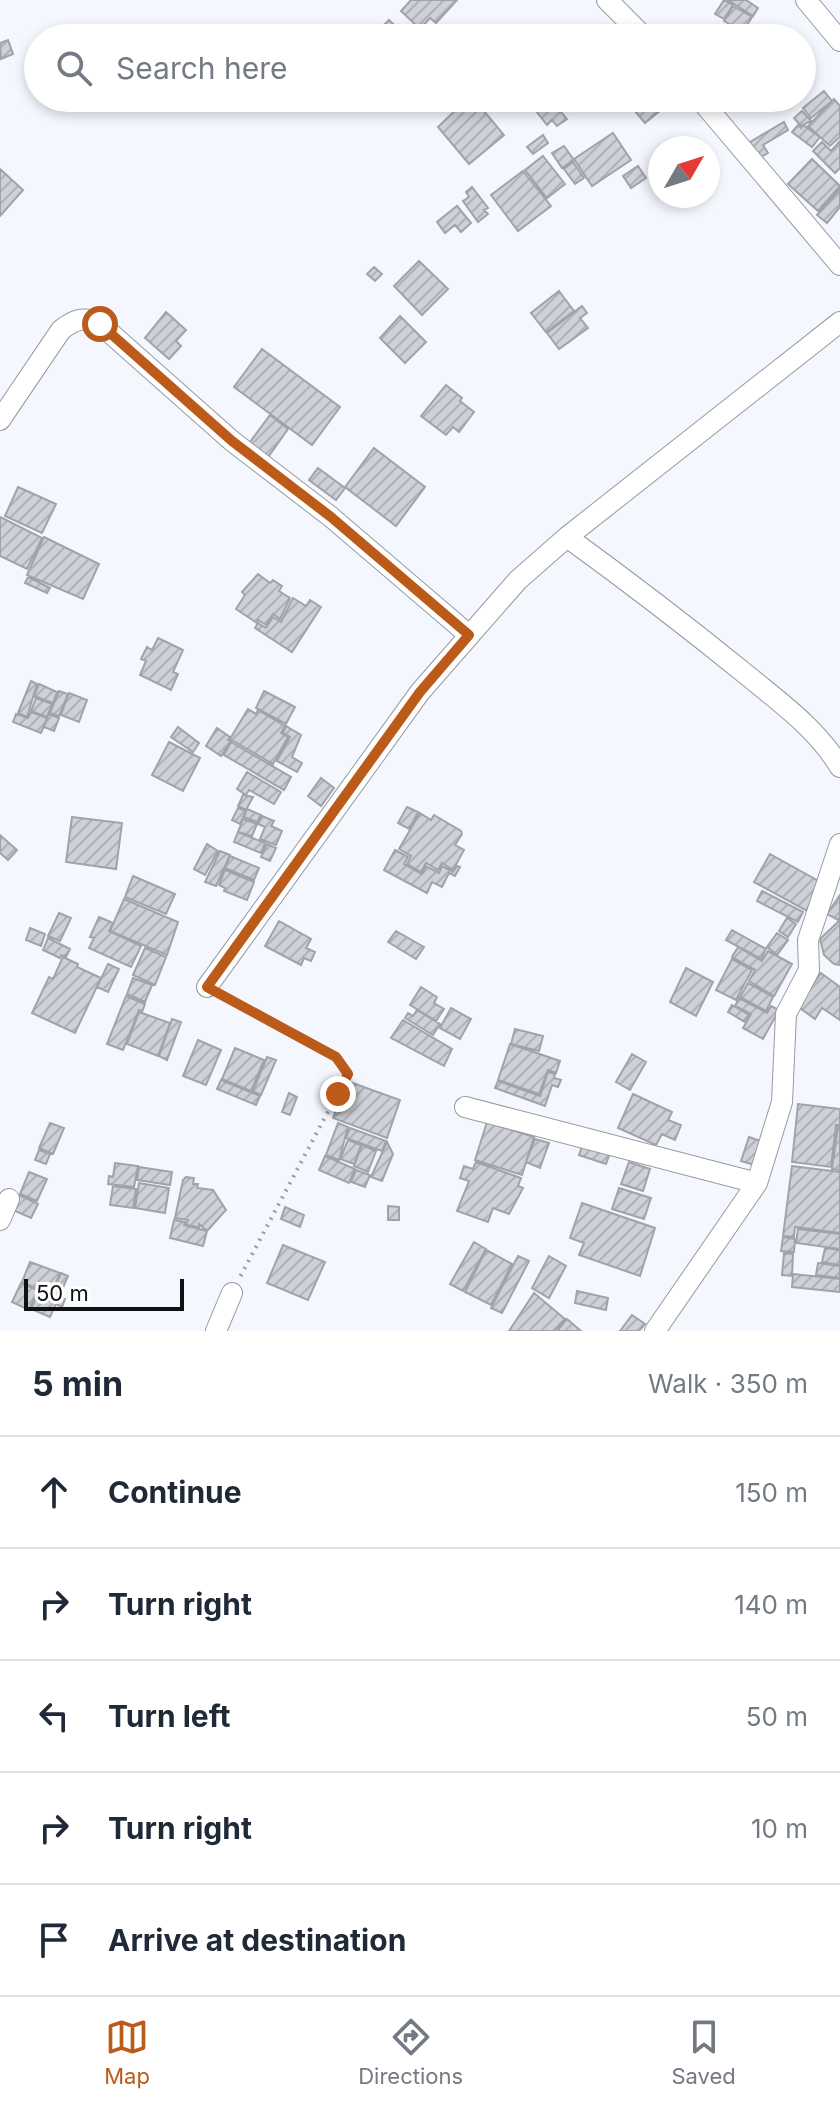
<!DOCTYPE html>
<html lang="en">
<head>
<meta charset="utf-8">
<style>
  body { margin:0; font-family:Inter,sans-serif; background:#f6f6f7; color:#1f2937 }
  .compass { position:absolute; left:648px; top:136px; width:72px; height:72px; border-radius:50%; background:#fff; box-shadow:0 4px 12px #0003; rotate:51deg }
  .scale { position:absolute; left:24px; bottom:20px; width:160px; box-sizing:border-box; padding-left:8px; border:4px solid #101113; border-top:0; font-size:22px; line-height:28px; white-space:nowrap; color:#101113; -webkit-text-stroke:6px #fff; paint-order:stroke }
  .stop { position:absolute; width:24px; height:24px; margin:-18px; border:6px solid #bb5a19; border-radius:50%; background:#fff }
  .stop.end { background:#bb5a19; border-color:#fff; box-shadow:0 2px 8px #0008 }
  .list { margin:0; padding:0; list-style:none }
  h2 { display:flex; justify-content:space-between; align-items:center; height:104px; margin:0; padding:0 32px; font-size:34px }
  h2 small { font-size:26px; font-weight:400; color:#747a83 }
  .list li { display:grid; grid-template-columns:52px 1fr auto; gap:24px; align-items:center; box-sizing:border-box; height:112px; padding:0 32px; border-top:2px solid #e0e1e3 }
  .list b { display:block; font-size:30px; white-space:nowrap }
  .list em { font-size:26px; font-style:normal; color:#747a83 }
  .icon { flex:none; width:44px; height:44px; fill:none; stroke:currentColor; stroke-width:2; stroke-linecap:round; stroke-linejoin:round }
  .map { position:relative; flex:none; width:840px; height:1331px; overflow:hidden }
  .search { position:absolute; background:#fff; box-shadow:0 4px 12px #0003; left:24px; right:24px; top:24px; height:88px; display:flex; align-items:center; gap:20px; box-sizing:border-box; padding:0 28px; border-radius:44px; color:#747a83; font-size:30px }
  .sheet { height:664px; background:#fff }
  nav { display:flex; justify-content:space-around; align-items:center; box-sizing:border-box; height:112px; border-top:2px solid #e0e1e3; background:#fff; font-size:22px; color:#747a83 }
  nav a { display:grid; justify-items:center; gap:4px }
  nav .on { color:#bb5a19 }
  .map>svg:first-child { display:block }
  .building { fill:url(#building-hatch); stroke:#a0a3a9; stroke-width:2 }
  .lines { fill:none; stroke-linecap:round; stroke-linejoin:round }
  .street-casing { stroke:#989aa0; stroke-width:22 }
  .path { stroke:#9a9ca1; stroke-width:4; stroke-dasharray:2 6; stroke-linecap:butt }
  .street { stroke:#fff; stroke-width:20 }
  .route { stroke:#bb5a19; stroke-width:10 }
</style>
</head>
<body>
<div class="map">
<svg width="840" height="1331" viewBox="0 0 840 1331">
  <defs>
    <pattern id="building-hatch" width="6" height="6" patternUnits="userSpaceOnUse" patternTransform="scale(2)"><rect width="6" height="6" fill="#ced1d7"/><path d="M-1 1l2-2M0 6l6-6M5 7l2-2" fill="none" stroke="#b0b2b8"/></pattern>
  </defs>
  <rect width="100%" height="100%" fill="#f5f7fe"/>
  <path class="building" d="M411 0H457L436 23 430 18 420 29 401 11Z
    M724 0 733 5 724 19 715 14Z
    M728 0H746L758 8 753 16Z
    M733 6 752 17 743 32 724 21Z
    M389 20 406 37 404 38H390L380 29Z
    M8 40 13 54 1 59 0 43Z
    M824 91 832 101 811 118 803 108Z
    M473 98 504 135 469 164 438 127 464 102 465 104Z
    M534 98H565L570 104 560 111 567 119 557 126 552 120 547 125 529 102Z
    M624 98H671L673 100 645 123Z
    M834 99 840 106V137L830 146 808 126Z
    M802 111 811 121 801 126 794 118Z
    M784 122 788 130 763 145 768 153 759 158 750 142Z
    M798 125 801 128 803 125 820 137 812 147 792 132Z
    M613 133 631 160 592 186 574 159Z
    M543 135 548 143 533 154 527 147Z
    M840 141V168L835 173 813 151 822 142 831 151Z
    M564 146 574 160 562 168 552 153Z
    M543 156 565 184 547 198 525 170Z
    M812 159 840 186 818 211 788 184Z
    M573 162 584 178 575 184 564 169Z
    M638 166 646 178 631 188 623 176Z
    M0 169 23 190 0 216Z
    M523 171 551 206 518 231 491 195Z
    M472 187 488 208 484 210 488 214 478 222 463 201 469 197 466 192Z
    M840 189V207L827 223 817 215Z
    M457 206 471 223 461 232 455 225 445 233 437 222Z
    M419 261 448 289 422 315 394 286Z
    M374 267 382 274 375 281 367 274Z
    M559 291 574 311 546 332 531 313Z
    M582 306 587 313 580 318 588 328 559 349 547 333Z
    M166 312 186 330 176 341 181 346 169 359 145 338Z
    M400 316 426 342 405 363 380 338Z
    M262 349 340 407 312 445 234 387Z
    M446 385 462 398 460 401 474 412 459 432 453 427 446 435 421 416Z
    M270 415 288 429 266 460 247 446Z
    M374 448 425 487 396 526 345 487Z
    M318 468 345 488 336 500 309 480Z
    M18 487 56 504 42 533 5 516Z
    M0 517 42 538 27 569 0 556Z
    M44 537 99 564 83 599 27 575Z
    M258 574 270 583 273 580 282 586 279 591 290 598 280 619 273 614 266 625 258 620 257 623 236 609 245 595 242 592Z
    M28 577 50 588 47 593 25 583Z
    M293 598 306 606 310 600 321 607 292 652 255 628 258 623 266 628 273 617 281 622Z
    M158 638 183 650 173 672 178 674 171 690 140 675 146 661 141 659 147 647 152 650Z
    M31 681 37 684 27 717 18 713Z
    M39 684 57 692 53 703 34 696Z
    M59 691 68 694 59 716 50 713Z
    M264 691 295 707 286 724 256 708Z
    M69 693 87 700 79 722 61 715Z
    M36 698 52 704 47 717 31 711Z
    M248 709 256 714 258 710 285 726 281 733 288 737 273 764 230 739Z
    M31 712 47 718 41 733 13 722 16 714 28 718Z
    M49 714 59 718 54 731 44 727Z
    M286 726 301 735 292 757 302 763 297 772 277 761 290 737 283 733Z
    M178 727 199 743 193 752 171 737Z
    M217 728 230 737 228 740 231 741 221 756 206 746Z
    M169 742 200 758 183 791 152 775Z
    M231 742 291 777 284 790 224 755Z
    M247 772 281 792 274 804 249 790 246 795 237 789Z
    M321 778 334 788 321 806 308 796Z
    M243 795 253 797 246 810 238 806Z
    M407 807 418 812 409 829 398 823Z
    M238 808 246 811 240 824 232 820Z
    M247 809 261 815 257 822 244 817Z
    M420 813 431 820 434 815 461 831 462 834 455 845 464 850 453 870 442 863 438 870 426 863 421 872 407 864 411 856 399 849Z
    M262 816 274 821 271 826 282 831 276 845 260 839 265 827 258 824Z
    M72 817 122 823 116 869 66 862Z
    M243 819 257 824 252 836 238 832Z
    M238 832 265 843 261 853 234 842Z
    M0 835 17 850 8 860 0 853Z
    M207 844 218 851 205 875 194 869Z
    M267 844 276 848 270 861 261 857Z
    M395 850 408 857 404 864 422 874 426 866 439 873 442 866 453 872 457 866 460 867 455 876 449 873 442 887 432 882 427 893 384 870Z
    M220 851 230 855 216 886 205 882Z
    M770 854 822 883 807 911 754 882Z
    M230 856 259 868 254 880 225 868Z
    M225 870 254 882 247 900 224 891 225 888 219 885Z
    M133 876 175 894 166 914 125 897Z
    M762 891 803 912 798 922 757 901Z
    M840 895V917L838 920 827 914Z
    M124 899 178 922 167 955 110 931Z
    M59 913 71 918 60 941 48 936Z
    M99 917 113 923 109 931 141 946 131 967 89 948 94 938 90 937Z
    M787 918 796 924 788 937 779 931Z
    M840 920V965L834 964 824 955 820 939Z
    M279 921 311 939 306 948 315 952 311 961 304 958 301 965 265 946Z
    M30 928 45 934 41 946 26 940Z
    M732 930 766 949 761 959 726 940Z
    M396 931 424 947 416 959 388 942Z
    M777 933 788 940 777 955 767 947Z
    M48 938 70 949 66 957 61 955 60 958 43 950Z
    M738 947 762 961 768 951 792 964 774 996 749 981 755 970 732 957Z
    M145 948 166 957 155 985 133 975Z
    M63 957 78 964 77 967 101 978 75 1033 32 1013 49 977 53 979Z
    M732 959 752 970 736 1000 716 990Z
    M108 964 119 969 108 992 97 987Z
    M686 968 713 982 696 1016 670 1002Z
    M821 973 840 987V1020L822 1008 815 1019 797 1006Z
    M133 978 152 985 145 1002 127 994Z
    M748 983 773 997 766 1011 740 997Z
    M421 987 437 997 434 1003 444 1009 436 1021 410 1005Z
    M126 996 145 1004 142 1012 139 1010 123 1050 107 1044Z
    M739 998 767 1013 771 1006 779 1010 763 1039 743 1028 751 1014 735 1006Z
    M732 1005 749 1015 745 1022 728 1012Z
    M451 1008 471 1019 460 1039 440 1028Z
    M417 1010 440 1024 433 1035 405 1018 408 1013 413 1016Z
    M139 1012 170 1023 158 1056 127 1044Z
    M172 1019 181 1022 167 1060 159 1056Z
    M403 1020 452 1049 444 1066 391 1038Z
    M515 1029 543 1036 539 1051 511 1044Z
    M198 1040 221 1050 206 1085 183 1076Z
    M510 1044 560 1061 556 1073 548 1070 539 1094 498 1080Z
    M235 1048 264 1060 251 1091 222 1079Z
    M632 1054 646 1062 630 1090 616 1082Z
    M267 1057 276 1060 261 1095 253 1091Z
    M548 1072 555 1074 554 1078 561 1080 558 1087 552 1085 545 1106 495 1088 498 1081 540 1096Z
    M221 1080 260 1096 256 1105 217 1089Z
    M347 1081 400 1100 387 1138 333 1118Z
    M289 1093 297 1097 290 1115 282 1112Z
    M633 1094 672 1112 668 1120 681 1125 675 1140 662 1134 656 1145 618 1128Z
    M798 1104 840 1109V1125H836L831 1167 792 1162Z
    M487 1122 534 1137 522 1175 475 1160Z
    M50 1123 64 1128 53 1154 39 1148Z
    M338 1123 348 1127 339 1160 326 1155Z
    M838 1126H840V1170L832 1169Z
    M350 1128 386 1141 382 1151 346 1138Z
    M749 1137 763 1142 755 1165 741 1161Z
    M535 1139 549 1143 540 1168 526 1162Z
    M348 1140 361 1145 354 1164 340 1159Z
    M387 1142 393 1154 382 1181 371 1177Z
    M583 1143 610 1153 606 1164 579 1155Z
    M362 1145 376 1151 368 1172 354 1166Z
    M39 1150 50 1154 46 1164 35 1160Z
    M325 1156 355 1169 349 1183 319 1170Z
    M476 1162 521 1178 518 1186 523 1188 509 1214 493 1208 488 1222 457 1211 469 1181 460 1178 464 1166 473 1169Z
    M629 1162 650 1169 643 1191 621 1184Z
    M115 1163 138 1166 134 1187 108 1184 109 1176 113 1177Z
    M792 1166 840 1172V1233L795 1227 794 1237 783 1236Z
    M139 1167 172 1172 170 1185 137 1180Z
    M356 1170 370 1175 365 1187 351 1182Z
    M29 1172 47 1179 37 1201 20 1194Z
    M186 1177 194 1178 193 1184H198L197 1188 213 1190 226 1210 207 1231 199 1224V1227L186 1225 188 1220 175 1218 183 1180Z
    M139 1183 169 1188 165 1213 135 1208Z
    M113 1186 136 1189 133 1208 110 1205Z
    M619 1188 651 1198 644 1219 612 1209Z
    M19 1195 38 1204 31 1218 13 1210Z
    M582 1203 655 1228 640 1276 579 1255 584 1243 570 1238Z
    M388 1206 399 1207V1220H388Z
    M285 1207 304 1215 300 1227 281 1219Z
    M174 1220 185 1222 184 1225 207 1231 203 1246 170 1238Z
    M798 1229 840 1234V1249L796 1243Z
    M783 1237 795 1239 794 1252 781 1251Z
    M474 1242 486 1249 463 1291 450 1284Z
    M283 1245 325 1262 308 1300 267 1283Z
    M825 1248 840 1250V1265L822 1262Z
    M486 1250 512 1264 491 1305 465 1292Z
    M784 1253 793 1254 792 1276 782 1275Z
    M518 1256 529 1261 502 1313 491 1308Z
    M549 1256 566 1266 549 1298 532 1288Z
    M30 1262 60 1273 49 1300 36 1295 38 1289 22 1282Z
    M818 1263 840 1266V1278L816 1275Z
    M61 1273 68 1276 59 1297 65 1299 62 1307 56 1304 50 1317 31 1309 37 1296 49 1301Z
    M793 1274 840 1279V1292L792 1287Z
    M21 1283 37 1290 29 1310 12 1302Z
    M577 1291 608 1298 606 1310 575 1303Z
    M534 1293 565 1319 554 1331H509Z
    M632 1315 645 1324 639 1331H620Z
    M567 1319 581 1331H557Z"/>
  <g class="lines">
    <g class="street-casing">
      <path id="street" d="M607 0 645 38
        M806 0 840 41
        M699 98 840 265
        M0 420 61 330C75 319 84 316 100 324L232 441 331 517 469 635
        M567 537C629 582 689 628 748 676 782 704 817 729 840 767
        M207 987 420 692 518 580 567 537 840 322
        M465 1107 757 1183
        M0 1220 9 1199
        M216 1331 232 1293
        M655 1331 757 1183 782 1102 786 1014 809 970 808 940 840 844"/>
    </g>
    <path class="path" d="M223 996 336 1057 348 1074 240 1277"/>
    <use href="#street" class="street"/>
  </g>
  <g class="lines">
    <path class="route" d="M100 324 232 441 331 517 469 635 420 692 207 987 336 1057 348 1074 338 1094"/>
  </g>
</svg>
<svg class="compass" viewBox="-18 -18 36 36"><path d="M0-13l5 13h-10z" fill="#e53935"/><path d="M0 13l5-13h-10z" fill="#747a83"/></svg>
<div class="scale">50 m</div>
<div class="stop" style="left:100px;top:324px"></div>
<div class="stop end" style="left:338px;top:1094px"></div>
<div class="search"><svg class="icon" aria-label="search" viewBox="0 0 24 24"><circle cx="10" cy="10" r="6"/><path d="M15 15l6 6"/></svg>Search here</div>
</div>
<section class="sheet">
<h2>5 min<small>Walk · 350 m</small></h2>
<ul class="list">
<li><svg class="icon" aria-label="ahead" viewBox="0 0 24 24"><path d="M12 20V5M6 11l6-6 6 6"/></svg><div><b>Continue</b></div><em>150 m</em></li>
<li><svg class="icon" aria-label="right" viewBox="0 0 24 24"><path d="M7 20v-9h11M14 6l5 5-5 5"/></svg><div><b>Turn right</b></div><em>140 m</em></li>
<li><svg class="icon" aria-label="left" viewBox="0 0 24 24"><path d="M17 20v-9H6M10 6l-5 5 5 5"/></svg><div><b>Turn left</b></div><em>50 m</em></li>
<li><svg class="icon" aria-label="right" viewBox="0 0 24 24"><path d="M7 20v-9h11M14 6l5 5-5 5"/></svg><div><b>Turn right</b></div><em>10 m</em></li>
<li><svg class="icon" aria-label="arrive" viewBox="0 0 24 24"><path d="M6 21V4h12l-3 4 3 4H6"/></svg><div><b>Arrive at destination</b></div></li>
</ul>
</section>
<nav>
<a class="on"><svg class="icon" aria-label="map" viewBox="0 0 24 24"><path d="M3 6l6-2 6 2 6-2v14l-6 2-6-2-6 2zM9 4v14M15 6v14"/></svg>Map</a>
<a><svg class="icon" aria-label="directions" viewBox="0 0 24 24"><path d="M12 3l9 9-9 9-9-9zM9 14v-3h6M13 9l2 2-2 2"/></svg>Directions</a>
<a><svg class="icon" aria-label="saved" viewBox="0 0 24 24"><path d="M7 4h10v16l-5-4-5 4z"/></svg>Saved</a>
</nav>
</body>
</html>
